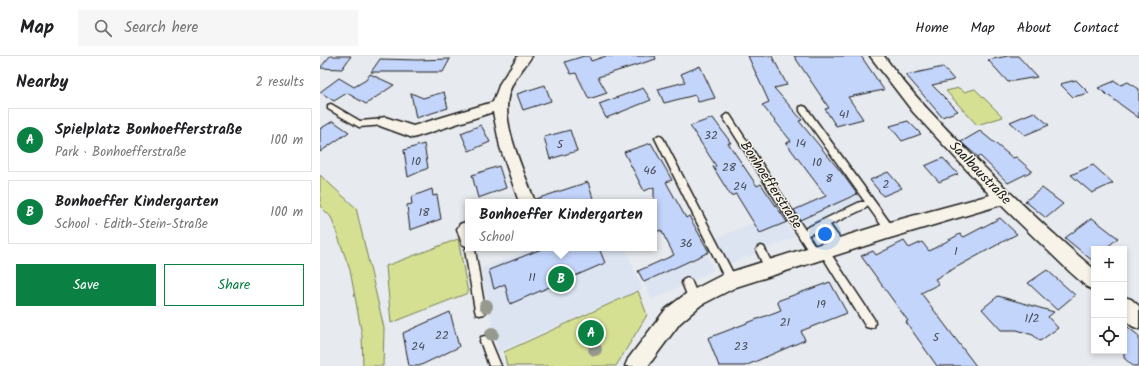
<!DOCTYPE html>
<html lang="en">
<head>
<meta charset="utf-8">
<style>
  body { margin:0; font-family:Kalam,sans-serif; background:#f6f6f6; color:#202124 }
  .controls { position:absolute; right:12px; bottom:12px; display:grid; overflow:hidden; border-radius:0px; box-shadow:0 2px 6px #0003 }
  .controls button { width:36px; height:36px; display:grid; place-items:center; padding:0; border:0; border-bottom:1px solid #e0e0e0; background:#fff; color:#202124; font:20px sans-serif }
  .you { position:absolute; left:505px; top:178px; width:14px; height:14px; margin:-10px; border:3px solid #fff; border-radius:50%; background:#1a73e8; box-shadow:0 0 0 6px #1a73e833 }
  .badge { display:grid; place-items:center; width:26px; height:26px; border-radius:50%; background:#0b8043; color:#fff; font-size:13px; font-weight:700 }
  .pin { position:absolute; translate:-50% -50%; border:2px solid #fff; box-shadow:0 1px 4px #0006 }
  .popup { position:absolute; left:145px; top:143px; width:192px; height:52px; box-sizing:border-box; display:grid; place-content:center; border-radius:0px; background:#fff; filter:drop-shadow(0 1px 3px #0005); font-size:13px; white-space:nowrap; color:#757577 }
  .popup b { font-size:15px; color:#202124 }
  .popup::after { content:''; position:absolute; left:50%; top:100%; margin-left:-8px; border:8px solid transparent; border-top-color:#fff }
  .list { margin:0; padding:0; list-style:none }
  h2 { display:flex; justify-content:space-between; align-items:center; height:52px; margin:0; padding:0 16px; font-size:17px }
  h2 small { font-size:13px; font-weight:400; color:#757577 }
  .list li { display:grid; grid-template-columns:26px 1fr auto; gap:12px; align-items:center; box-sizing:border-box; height:64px; margin:0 8px 8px; padding:0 8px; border:1px solid #e0e0e0; border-radius:0px }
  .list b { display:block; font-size:15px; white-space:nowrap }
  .list p { margin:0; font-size:13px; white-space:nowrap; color:#757577 }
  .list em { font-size:13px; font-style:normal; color:#757577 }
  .actions { display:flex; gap:8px; padding:12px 16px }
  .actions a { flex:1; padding:9px 0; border:1px solid #0b8043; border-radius:0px; text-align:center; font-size:14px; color:#0b8043 }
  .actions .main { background:#0b8043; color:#fff }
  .icon { flex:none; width:22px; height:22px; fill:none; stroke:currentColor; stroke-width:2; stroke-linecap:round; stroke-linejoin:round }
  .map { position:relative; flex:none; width:819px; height:310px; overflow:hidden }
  header { display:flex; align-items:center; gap:24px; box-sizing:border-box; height:56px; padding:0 20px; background:#fff; border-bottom:1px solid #e0e0e0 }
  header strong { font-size:19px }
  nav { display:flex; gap:22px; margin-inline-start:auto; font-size:14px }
  .search { width:280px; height:36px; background:#f6f6f6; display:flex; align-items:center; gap:10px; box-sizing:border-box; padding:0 14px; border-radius:0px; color:#757577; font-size:15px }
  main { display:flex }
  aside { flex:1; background:#fff }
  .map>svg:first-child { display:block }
  .built { fill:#dce4f2 }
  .green { fill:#d5e093; stroke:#787e58 }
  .building { fill:#c3d5fb; stroke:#1c1c1c }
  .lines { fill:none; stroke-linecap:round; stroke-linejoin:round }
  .service-casing { stroke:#1c1c1c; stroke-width:3 }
  .minor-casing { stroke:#1c1c1c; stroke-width:3 }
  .service { fill:#f7f3e8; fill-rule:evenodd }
  .minor { fill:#f7f3e8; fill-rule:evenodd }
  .tree { fill:#96998e }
  .labels { text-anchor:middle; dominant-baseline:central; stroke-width:3; stroke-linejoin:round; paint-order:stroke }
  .number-label { font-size:12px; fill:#464a54 }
  .street-label { font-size:14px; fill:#1c1c1c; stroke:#f7f3e8 }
</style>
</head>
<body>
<header>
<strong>Map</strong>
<div class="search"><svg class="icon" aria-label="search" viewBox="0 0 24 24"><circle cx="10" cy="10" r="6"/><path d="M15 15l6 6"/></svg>Search here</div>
<nav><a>Home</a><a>Map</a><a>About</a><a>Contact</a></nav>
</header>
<main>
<aside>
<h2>Nearby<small>2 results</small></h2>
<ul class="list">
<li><span class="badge">A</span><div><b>Spielplatz Bonhoefferstraße</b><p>Park · Bonhoefferstraße</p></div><em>100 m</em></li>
<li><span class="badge">B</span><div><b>Bonhoeffer Kindergarten</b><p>School · Edith-Stein-Straße</p></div><em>100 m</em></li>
</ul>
<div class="actions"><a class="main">Save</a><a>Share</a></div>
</aside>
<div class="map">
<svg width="819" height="310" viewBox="0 0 819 310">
  <rect width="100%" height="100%" fill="#e7eaee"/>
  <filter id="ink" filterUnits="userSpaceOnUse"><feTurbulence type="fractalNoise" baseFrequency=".025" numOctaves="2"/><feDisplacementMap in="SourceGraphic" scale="8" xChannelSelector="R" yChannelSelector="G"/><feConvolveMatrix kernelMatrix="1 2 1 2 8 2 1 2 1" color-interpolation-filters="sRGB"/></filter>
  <g filter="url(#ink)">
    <path class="built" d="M529 129 548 151 490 178 473 155Z
      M460 157 475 181 409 208 396 182Z
      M379 188 394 214 332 244 318 215Z
      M203 192H305L322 233 178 296 161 213 204 196Z"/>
    <path class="green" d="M639 32 644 36 655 33 683 61 657 69 626 35Z
      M0 119 36 152 64 272 63 310H43L42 279 30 214 11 161 0 150Z
      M138 183 148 237 71 267 66 210Z
      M318 235 327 259 296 310H187L184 296Z"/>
    <path class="building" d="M10 0H31L22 13 0 12Z
      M264 0H269L271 5 286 0H335L336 3 278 21 287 37 269 43 256 17 251 18 245 6Z
      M428 0H452L467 29 454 32 482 64 479 65 521 116 537 138 480 164 474 154 506 140 466 87 471 85 442 49 449 46Z
      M474 0H541L564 34 528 41 543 63 516 70 505 53 509 52Z
      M688 0H698L717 21 688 26 668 4Z
      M60 3 98 4 130 3 123 16H51Z
      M380 10 395 42 378 46 375 39 344 47 338 33 365 26 361 18Z
      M623 11 634 24 612 29 638 55 622 61 586 19Z
      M50 18 74 29 46 48 27 37 14 45 0 36 19 22 34 31 46 24Z
      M756 24 769 37 753 41 740 28Z
      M795 25 801 29 808 26 819 33V62L778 32Z
      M225 29 231 45 203 54 197 38Z
      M323 32 331 44 286 62 279 48Z
      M124 36 128 52 96 62 91 37 103 42Z
      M714 56 729 69 705 79 690 66Z
      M393 62 411 87H408L437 130 441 128 467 166 440 177 416 138 411 140 393 111 396 110 370 70Z
      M13 65 29 76 0 96V73Z
      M588 65 601 78 582 85 570 70Z
      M161 69 170 86 149 95 141 77Z
      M250 74 257 95 230 103 224 81Z
      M660 75 693 102 696 101 712 115 688 127 660 100 658 101 641 86Z
      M331 87 352 124 346 126 366 162 369 160 389 196 324 226 318 215 354 199 341 174 334 177V131L324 135 304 96Z
      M104 88 108 112 88 121 84 94Z
      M623 102 638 118 619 126 605 110Z
      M773 109 793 127 772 137 751 119Z
      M179 110 186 132 158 142 152 119Z
      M568 116 582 132 563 140 550 124Z
      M268 126 274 146H216V143Z
      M722 132 743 148 726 162 705 145Z
      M112 133 113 140 117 139 121 163 90 174 87 149 92 148 91 141Z
      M680 162 697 178 615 223 619 228 601 237 656 310H617L586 266 588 265 541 200 553 195 556 199 584 185 589 192 602 186 609 195 640 178 644 181Z
      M772 162 798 182 785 193H774V206L745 182Z
      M224 192H279L285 207 190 248 185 228 174 233 169 214Z
      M727 214 755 239 737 254 708 227Z
      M510 226 527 257 481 275 485 284 425 310H399L388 282 461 254 457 245Z
      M678 240 734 256 728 261 738 272 720 285 713 279 697 274H681L662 253Z
      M130 256 139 291 99 310H89L83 277Z
      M804 268 819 280V310H813L804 302Z"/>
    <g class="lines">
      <g class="service-casing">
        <path id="service" d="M11 48 40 65 65 63 69 66 65 69 39 71 8 53V49Z
          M483 50 486 51 573 171 575 174 573 177 570 178 567 177 547 149 546 152 510 169 523 187 525 190 523 193 520 194 517 193 502 173 488 179 500 198 498 201 495 202 492 201 403 61 407 58 410 59 485 174 486 172 540 146H545L480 55V51Z
          M339 79 343 82 415 221 416 224 415 227 411 229 407 227 335 82Z
          M441 190 444 191 454 212 452 215 449 216 446 215 436 194 438 191Z
          M147 191 154 192 155 194 165 254 164 258 160 259 156 258 155 254 145 194Z
          M504 191 507 192 554 263 555 267 554 271 550 272 546 271 501 198 499 195 501 192Z
          M367 222 371 224 379 243 378 246 374 248 370 246 362 227 363 224Z
          M165 280 169 281 181 310H169L160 285 161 281Z"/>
      </g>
      <g class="minor-casing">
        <path id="minor" d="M198 0H212C204 12 193 23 189 37 180 67 205 117 215 146H199L180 91 173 56 93 82 60 70 58 66 60 62 65 61 93 70 173 46 180 27Z
          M550 0H564C590 36 620 67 651 98 691 138 731 177 774 213V234L767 231 750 216 681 149 570 182 416 231 381 249 360 267 328 310H305L308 303 346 253 367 237 404 218 570 166 670 139 593 56Z
          M148 165V191L142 188 137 173 140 168Z
          M804 241 811 243 819 250V273L812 270 804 263Z"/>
      </g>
      <use href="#service" class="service"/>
      <use href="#minor" class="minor"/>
    </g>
    <g class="tree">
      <circle cx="166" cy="250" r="7"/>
      <circle cx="172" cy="278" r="7"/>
      <circle cx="275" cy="293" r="7"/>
    </g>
  </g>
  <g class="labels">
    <g class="number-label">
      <text x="524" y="58">41</text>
      <text x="391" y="79">32</text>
      <text x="481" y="87">14</text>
      <text x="240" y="88">5</text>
      <text x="96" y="105">10</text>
      <text x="497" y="106">10</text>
      <text x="409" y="111">28</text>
      <text x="330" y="114">46</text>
      <text x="509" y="122">8</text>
      <text x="566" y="128">2</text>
      <text x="420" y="130">24</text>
      <text x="104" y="156">18</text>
      <text x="366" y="187">36</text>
      <text x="636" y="195">1</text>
      <text x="212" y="221">11</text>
      <text x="501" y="248">19</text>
      <text x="712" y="262">1/2</text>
      <text x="465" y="266">21</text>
      <text x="122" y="279">22</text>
      <text x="616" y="281">5</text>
      <text x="98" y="290">24</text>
      <text x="421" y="290">23</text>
    </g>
    <g class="street-label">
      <text transform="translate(660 117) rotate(46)">Saalbaustraße</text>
      <text transform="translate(451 129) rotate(57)">Bonhoefferstraße</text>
    </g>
  </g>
</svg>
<div class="controls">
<button>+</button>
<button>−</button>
<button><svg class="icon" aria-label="locate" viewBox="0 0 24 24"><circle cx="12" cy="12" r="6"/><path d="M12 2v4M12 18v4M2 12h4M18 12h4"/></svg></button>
</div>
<div class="you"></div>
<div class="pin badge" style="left:271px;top:277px">A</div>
<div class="pin badge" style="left:241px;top:223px">B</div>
<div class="popup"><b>Bonhoeffer Kindergarten</b>School</div>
</div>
</main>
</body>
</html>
